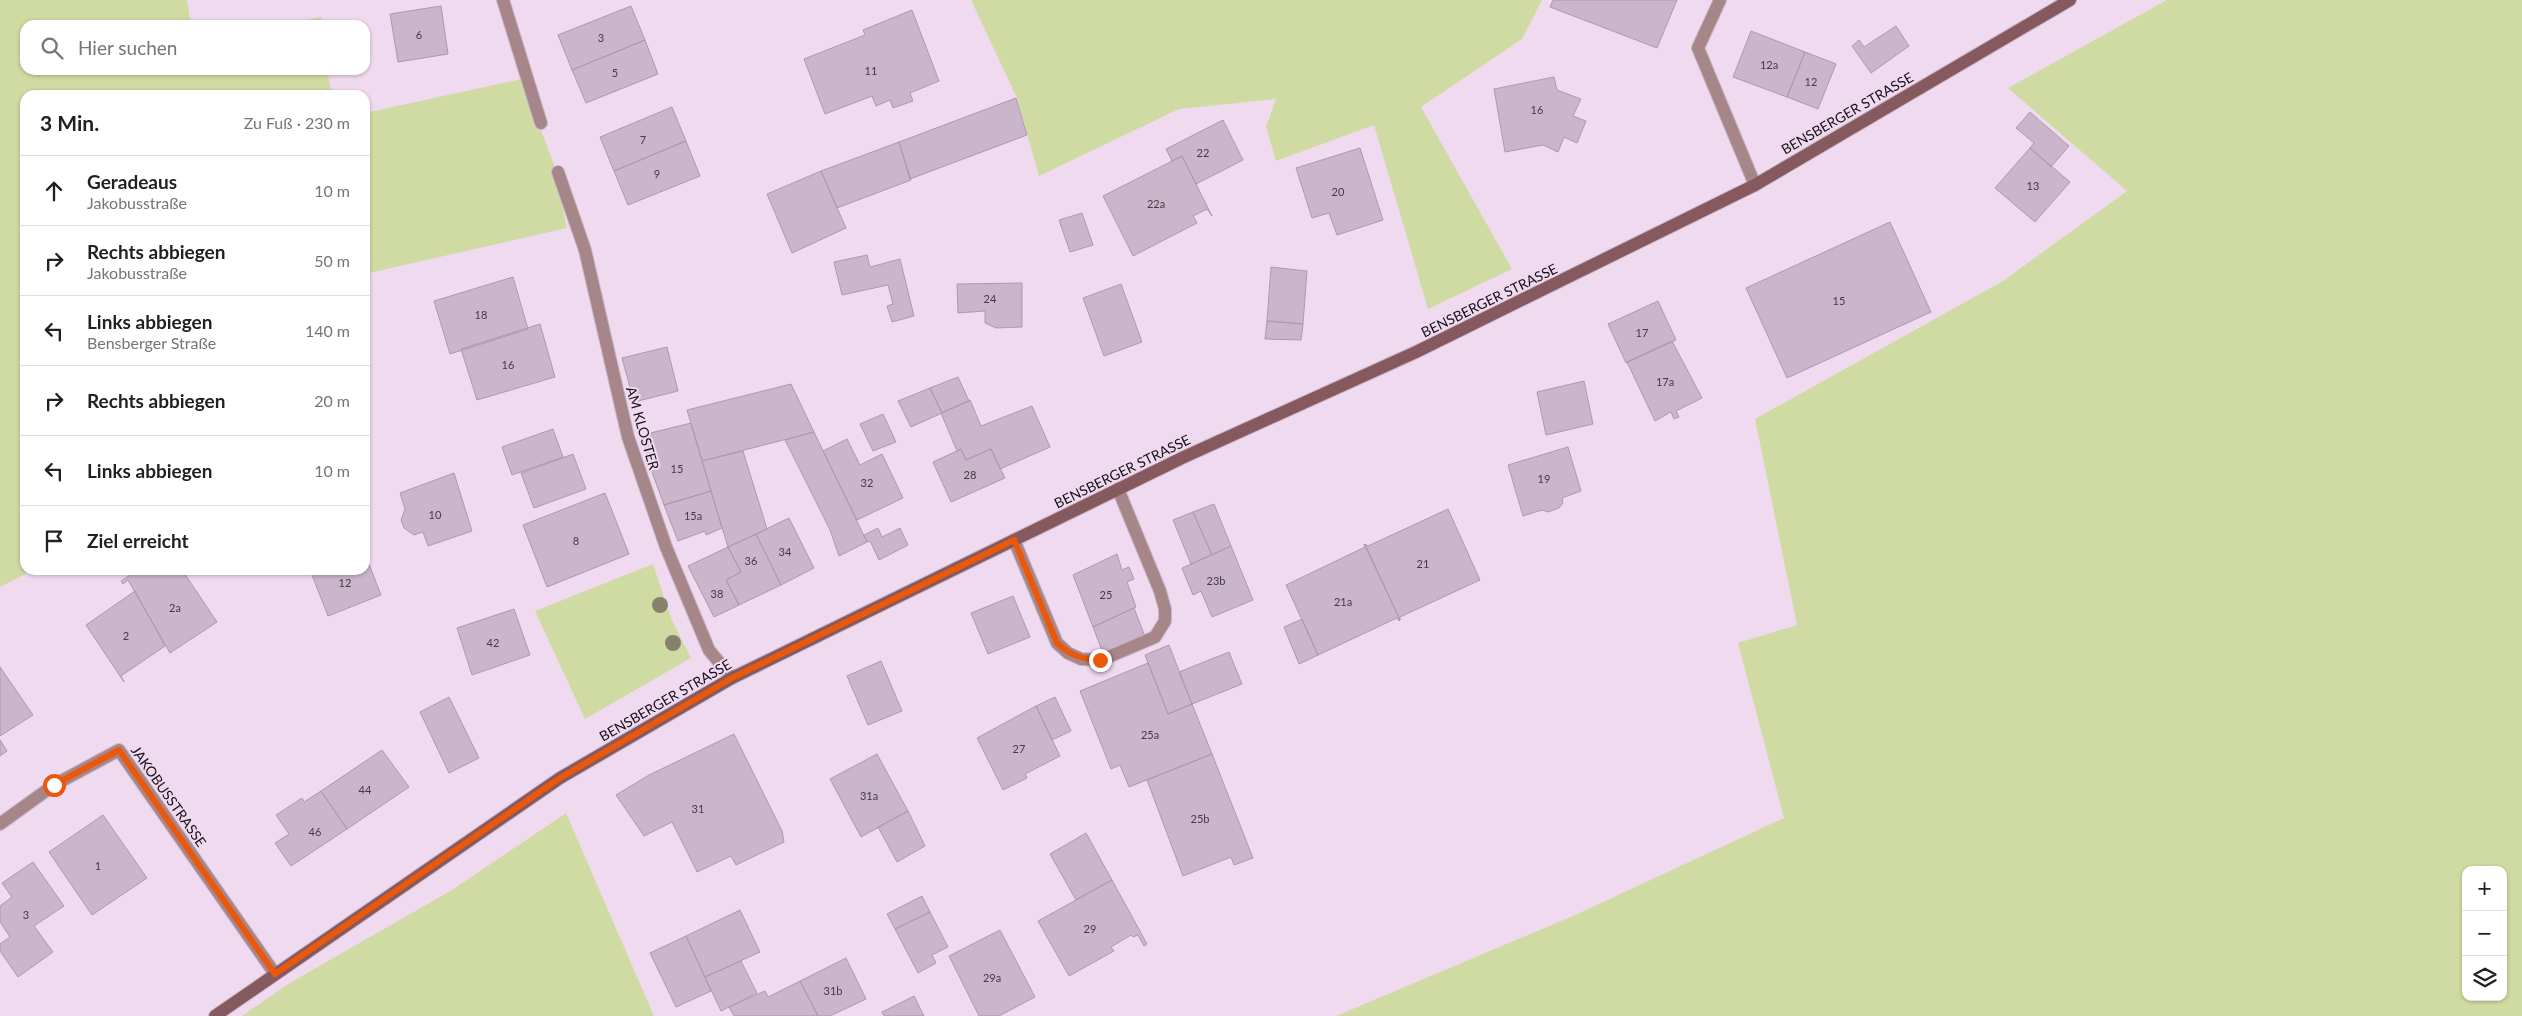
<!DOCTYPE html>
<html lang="de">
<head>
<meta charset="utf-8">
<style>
  body { margin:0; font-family:Lato,sans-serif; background:#f6f6f6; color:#202124 }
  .controls { position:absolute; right:15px; bottom:15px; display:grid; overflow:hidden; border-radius:10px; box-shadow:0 1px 4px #0004 }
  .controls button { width:45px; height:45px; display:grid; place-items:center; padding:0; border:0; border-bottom:1px solid #e0e0e0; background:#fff; color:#202124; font:25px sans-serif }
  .stop { position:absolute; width:15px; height:15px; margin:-11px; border:4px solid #ea580c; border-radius:50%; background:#fff }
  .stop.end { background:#ea580c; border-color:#fff; box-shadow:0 1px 5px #0008 }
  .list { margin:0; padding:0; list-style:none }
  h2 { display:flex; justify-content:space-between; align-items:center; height:65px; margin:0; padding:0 20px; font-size:21px }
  h2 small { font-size:16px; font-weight:400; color:#757577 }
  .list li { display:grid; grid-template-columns:32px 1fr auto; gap:15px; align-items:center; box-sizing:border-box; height:70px; padding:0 20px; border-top:1px solid #e0e0e0 }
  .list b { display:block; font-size:19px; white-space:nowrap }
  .list p { margin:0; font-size:16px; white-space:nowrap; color:#757577 }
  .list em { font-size:16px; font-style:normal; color:#757577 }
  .icon { flex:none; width:28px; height:28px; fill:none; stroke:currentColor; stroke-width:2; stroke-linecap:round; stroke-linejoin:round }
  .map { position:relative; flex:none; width:2522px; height:1016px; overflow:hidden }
  .search { position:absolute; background:#fff; box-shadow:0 1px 4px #0004; left:20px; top:20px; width:350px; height:55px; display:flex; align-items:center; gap:12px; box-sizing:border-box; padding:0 18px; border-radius:15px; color:#757577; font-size:19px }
  .panel { position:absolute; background:#fff; box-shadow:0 1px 4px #0004; left:20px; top:90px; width:350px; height:485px; border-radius:15px }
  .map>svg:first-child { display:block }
  .green { fill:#d0dba3; fill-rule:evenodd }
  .building { fill:#cab5ca; stroke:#ad99ad }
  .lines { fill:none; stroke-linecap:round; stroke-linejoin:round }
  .service-casing { stroke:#c9b6c8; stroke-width:14 }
  .minor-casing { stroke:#c9b6c8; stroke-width:14 }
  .secondary-casing { stroke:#c9b6c8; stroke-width:14 }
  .service { stroke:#a68689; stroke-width:12 }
  .minor { stroke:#a68689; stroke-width:12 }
  .secondary { stroke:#86595f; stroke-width:12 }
  .tree { fill:#86806d }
  .route { stroke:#ea580c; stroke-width:6 }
  .labels { text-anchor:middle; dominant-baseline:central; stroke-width:4; stroke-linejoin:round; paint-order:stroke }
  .number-label { font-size:11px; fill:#443a44 }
  .street-label { font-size:14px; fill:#181118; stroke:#f0daef }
</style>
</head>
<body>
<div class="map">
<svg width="2522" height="1016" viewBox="0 0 2522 1016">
  <rect width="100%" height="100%" fill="#f0daef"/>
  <path class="green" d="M0 0H187L191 25H25V70H327L330 87 335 95H25V570H33L0 587Z
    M971 0H1542L1522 39 1421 107 1512 269 1428 309 1374 125 1276 161 1266 127 1276 99 1179 109 1039 176 1017 98Z
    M2167 0H2522V1016H1336L1573 916 1784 818 1738 643 1797 625 1755 419 2003 281 2127 191 2008 88ZM2466 870H2503V997H2466Z
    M321 17 322 25H280Z
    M522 79 554 165 567 228 365 274V113Z
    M653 564 671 618 691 658 585 719 535 611Z
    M566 813 654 1016H242L288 984 452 890Z"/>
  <path class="building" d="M1553 0H1677L1657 48 1550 7Z
    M441 6 448 54 398 62 390 14Z
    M631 6 645 40 572 70 558 35Z
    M912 10 939 81 910 93 913 101 893 108 890 100 876 106 872 96 825 114 804 59 865 35 863 30Z
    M1896 26 1909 46 1871 73 1852 46 1859 40 1864 47Z
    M1751 31 1805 52 1787 97 1733 77Z
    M645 40 658 74 586 103 572 70Z
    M1805 52 1836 64 1818 109 1787 97Z
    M1554 77 1557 90 1581 99 1573 116 1586 121 1577 143 1564 137 1558 152 1543 145 1505 152 1494 89Z
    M1016 98 1027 135 910 179 899 142Z
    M672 107 686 141 614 171 600 137Z
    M2030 112 2069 146 2051 167 2030 148 2034 143 2016 128Z
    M1223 120 1243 160 1196 184 1182 156 1172 161 1166 149Z
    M686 141 700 176 628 205 614 171Z
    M899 142 911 180 837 208 821 171Z
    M1360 148 1383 220 1337 235 1329 213 1312 218 1296 168Z
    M2030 148 2070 182 2035 222 1995 188Z
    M1182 156 1212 216 1207 209 1193 216 1197 223 1133 256 1103 196Z
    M821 171 846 228 792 253 767 194Z
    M1082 213 1093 245 1070 252 1059 220Z
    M1890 222 1931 312 1787 378 1746 288Z
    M867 255 870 267 900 259 914 316 892 322 887 306 893 304 888 285 842 295 834 262Z
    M1271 267 1307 271 1303 324 1267 321Z
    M513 277 528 329 450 354 434 301Z
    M1022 283V327L996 328 985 323V311L958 313 957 284Z
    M1121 284 1142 342 1104 356 1083 298Z
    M1658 301 1676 340 1626 363 1608 324Z
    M1267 321 1303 324 1301 340 1265 339Z
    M540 324 555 377 477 400 461 349Z
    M1672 341 1702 398 1676 411 1679 417 1674 419 1671 412 1655 421 1627 362Z
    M667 347 678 391 634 402 622 358Z
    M958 377 969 401 942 413 930 388Z
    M1584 381 1593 424 1546 435 1537 392Z
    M791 384 814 432 702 461 687 410Z
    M930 388 942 413 911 427 898 401Z
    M970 400 981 426 1032 406 1050 447 1000 469 991 449 966 460 961 449 957 451 941 413Z
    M883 414 896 442 873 451 860 424Z
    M691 423 711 491 664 505 653 475 642 435Z
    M553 429 563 457 512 475 502 447Z
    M814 432 867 542 839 556 830 530 785 440Z
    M847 439 860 465 882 454 903 498 857 520 823 451Z
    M1568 447 1581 491 1562 498 1563 503 1559 508 1548 512 1542 510 1523 516 1508 465Z
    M961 449 966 460 991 449 1005 478 951 502 933 462Z
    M743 451 767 529 728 547 702 461Z
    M573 454 586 489 534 508 521 473Z
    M454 473 472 531 428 546 423 532 414 535 404 528 401 520 405 509 400 493Z
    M711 491 722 528 706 535 705 531 678 541 664 505Z
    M605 493 629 554 547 587 523 525Z
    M1214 504 1231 546 1212 555 1193 512Z
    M1448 509 1480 580 1400 617V620L1365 544 1368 546Z
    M1193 512 1212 555 1191 564 1173 520Z
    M789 518 814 568 781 585 756 534Z
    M878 528 882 537 900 528 908 545 879 560 870 541 867 542 864 535Z
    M756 534 781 585 739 605 726 580 741 572 728 547Z
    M1364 544 1400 620 1399 621 1397 618 1318 655 1286 585 1365 547Z
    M1231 546 1253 600 1212 617 1201 591 1193 595 1182 568Z
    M728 547 741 572 726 580 739 605 714 617 688 566Z
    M365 554 381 595 328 616 310 570H365Z
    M1117 554 1122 570 1129 567 1134 579 1127 582 1136 607 1093 627 1073 575Z
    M138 570H182L217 622 170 653 128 580 123 584 121 581Z
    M135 591 165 646 121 676 124 682 86 625Z
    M1013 596 1030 637 988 654 971 613Z
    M1134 608 1144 634 1103 653 1093 627Z
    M514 609 530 655 472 675 457 628Z
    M1302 619 1318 655 1299 664 1284 627Z
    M1169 645 1192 704 1168 714 1145 655Z
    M1229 652 1242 684 1192 704 1179 672Z
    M881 661 902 711 868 725 847 676Z
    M1148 663 1168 714 1192 704 1212 754 1129 787 1120 765 1111 769 1080 691Z
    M0 667 33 715 0 736Z
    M449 697 479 758 449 773 420 712Z
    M1055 697 1071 731 1052 740 1036 706Z
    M1036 706 1060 756 1025 774 1027 778 1003 790 977 738Z
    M734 734 782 831 784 842 736 865 731 856 697 872 672 822 644 836 616 795 649 775Z
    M0 740 7 751 0 756Z
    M382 750 409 787 347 829 321 791Z
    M877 754 908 811 861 837 830 779Z
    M1212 754 1253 858 1234 865 1231 857 1183 876 1147 780Z
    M321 791 347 829 291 866 275 843 289 834 276 815 302 798 304 802Z
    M908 811 925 846 897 862 878 827Z
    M103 815 147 878 92 915 49 852Z
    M1086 833 1112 880 1076 900 1050 854Z
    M33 862 64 906 34 926 53 952 18 977 0 951V944L10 937 0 922V906L12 897 2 883Z
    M1112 880 1147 944 1144 946 1138 935 1133 937 1131 935 1111 947 1114 951 1069 976 1038 921Z
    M922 896 930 912 895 929 887 914Z
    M740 910 760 952 705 977 686 936Z
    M930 912 948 947 932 955 936 963 918 973 895 929Z
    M1000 930 1035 997 999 1016H979L949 956Z
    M686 936 711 991 676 1007 650 953Z
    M846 958 866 999 830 1016H818L800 981Z
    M741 961 757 993 721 1011 705 977Z
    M800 981 818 1016H734L729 1007 765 991 768 997Z
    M914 996 924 1016H884L882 1012Z"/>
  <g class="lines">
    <g class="service-casing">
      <path id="service" d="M1720 0 1698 48 1755 185
        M1014 540 1057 643 1068 653 1081 659 1101 660 1155 637 1165 621V609L1160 591 1118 489"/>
    </g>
    <g class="minor-casing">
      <path id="minor" d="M503 0 541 123
        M558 172 585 250 628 437 666 547 709 650 732 678
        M0 824 54 785 119 750 275 974"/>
    </g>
    <g class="secondary-casing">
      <path id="secondary" d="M215 1016 560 778 732 678 1184 457 1416 352 1755 185 2070 0"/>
    </g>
    <use href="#service" class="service"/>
    <use href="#minor" class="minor"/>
    <use href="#secondary" class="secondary"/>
  </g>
  <g class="tree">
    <circle cx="660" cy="605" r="8"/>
    <circle cx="673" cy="643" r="8"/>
  </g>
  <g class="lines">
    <path class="route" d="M54 785 119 750 275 974 560 778 732 678 1014 540 1057 643C1071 656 1082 659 1100 660"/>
  </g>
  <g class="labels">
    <g class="number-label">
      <text x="419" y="34">6</text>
      <text x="601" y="37">3</text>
      <text x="1769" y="64">12a</text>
      <text x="871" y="70">11</text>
      <text x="615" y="72">5</text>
      <text x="1811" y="81">12</text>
      <text x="1537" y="109">16</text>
      <text x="643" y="139">7</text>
      <text x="1203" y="152">22</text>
      <text x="657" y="173">9</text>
      <text x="2033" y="185">13</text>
      <text x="1338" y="191">20</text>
      <text x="1156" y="203">22a</text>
      <text x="990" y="298">24</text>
      <text x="1839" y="300">15</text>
      <text x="481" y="314">18</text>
      <text x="1642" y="332">17</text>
      <text x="508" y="364">16</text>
      <text x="1665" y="381">17a</text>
      <text x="677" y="468">15</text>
      <text x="970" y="474">28</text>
      <text x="1544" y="478">19</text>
      <text x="867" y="482">32</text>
      <text x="435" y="514">10</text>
      <text x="693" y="515">15a</text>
      <text x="576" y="540">8</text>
      <text x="785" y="551">34</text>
      <text x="751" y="560">36</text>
      <text x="1423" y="563">21</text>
      <text x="1216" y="580">23b</text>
      <text x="345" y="582">12</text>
      <text x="717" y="593">38</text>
      <text x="1106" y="594">25</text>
      <text x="1343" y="601">21a</text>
      <text x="175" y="607">2a</text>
      <text x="126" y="635">2</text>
      <text x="493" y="642">42</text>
      <text x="1150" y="734">25a</text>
      <text x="1019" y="748">27</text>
      <text x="365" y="789">44</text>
      <text x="869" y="795">31a</text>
      <text x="698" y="808">31</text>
      <text x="1200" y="818">25b</text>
      <text x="315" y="831">46</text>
      <text x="98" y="865">1</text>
      <text x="26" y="914">3</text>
      <text x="1090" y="928">29</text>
      <text x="992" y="977">29a</text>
      <text x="833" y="990">31b</text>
    </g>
    <g class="street-label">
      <text transform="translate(1847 113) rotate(-30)">BENSBERGER STRASSE</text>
      <text transform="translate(1489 300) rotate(-26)">BENSBERGER STRASSE</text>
      <text transform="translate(643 428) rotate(74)">AM KLOSTER</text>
      <text transform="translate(1122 471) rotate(-26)">BENSBERGER STRASSE</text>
      <text transform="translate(665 700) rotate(-30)">BENSBERGER STRASSE</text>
      <text transform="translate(169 796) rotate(55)">JAKOBUSSTRASSE</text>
    </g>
  </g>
</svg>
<div class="controls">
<button>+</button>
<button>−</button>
<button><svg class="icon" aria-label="layers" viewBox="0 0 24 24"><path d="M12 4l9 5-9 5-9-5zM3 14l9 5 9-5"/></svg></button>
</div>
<div class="stop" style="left:54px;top:785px"></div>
<div class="stop end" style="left:1100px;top:660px"></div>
<div class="search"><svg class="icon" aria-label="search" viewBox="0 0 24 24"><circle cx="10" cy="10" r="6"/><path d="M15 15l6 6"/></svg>Hier suchen</div>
<section class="panel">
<h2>3 Min.<small>Zu Fuß · 230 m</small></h2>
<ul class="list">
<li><svg class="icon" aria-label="ahead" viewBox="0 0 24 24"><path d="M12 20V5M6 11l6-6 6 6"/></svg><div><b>Geradeaus</b><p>Jakobusstraße</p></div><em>10 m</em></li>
<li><svg class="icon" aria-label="right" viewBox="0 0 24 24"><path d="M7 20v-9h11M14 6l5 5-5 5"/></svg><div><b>Rechts abbiegen</b><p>Jakobusstraße</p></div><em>50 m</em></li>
<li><svg class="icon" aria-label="left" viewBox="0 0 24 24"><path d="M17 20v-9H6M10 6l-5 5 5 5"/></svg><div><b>Links abbiegen</b><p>Bensberger Straße</p></div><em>140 m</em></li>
<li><svg class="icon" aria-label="right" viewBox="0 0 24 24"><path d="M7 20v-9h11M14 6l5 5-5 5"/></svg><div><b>Rechts abbiegen</b></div><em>20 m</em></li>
<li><svg class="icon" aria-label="left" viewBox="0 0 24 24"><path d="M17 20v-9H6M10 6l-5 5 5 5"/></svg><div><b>Links abbiegen</b></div><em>10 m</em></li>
<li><svg class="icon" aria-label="arrive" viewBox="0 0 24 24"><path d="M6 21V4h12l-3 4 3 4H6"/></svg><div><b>Ziel erreicht</b></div></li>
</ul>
</section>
</div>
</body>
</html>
